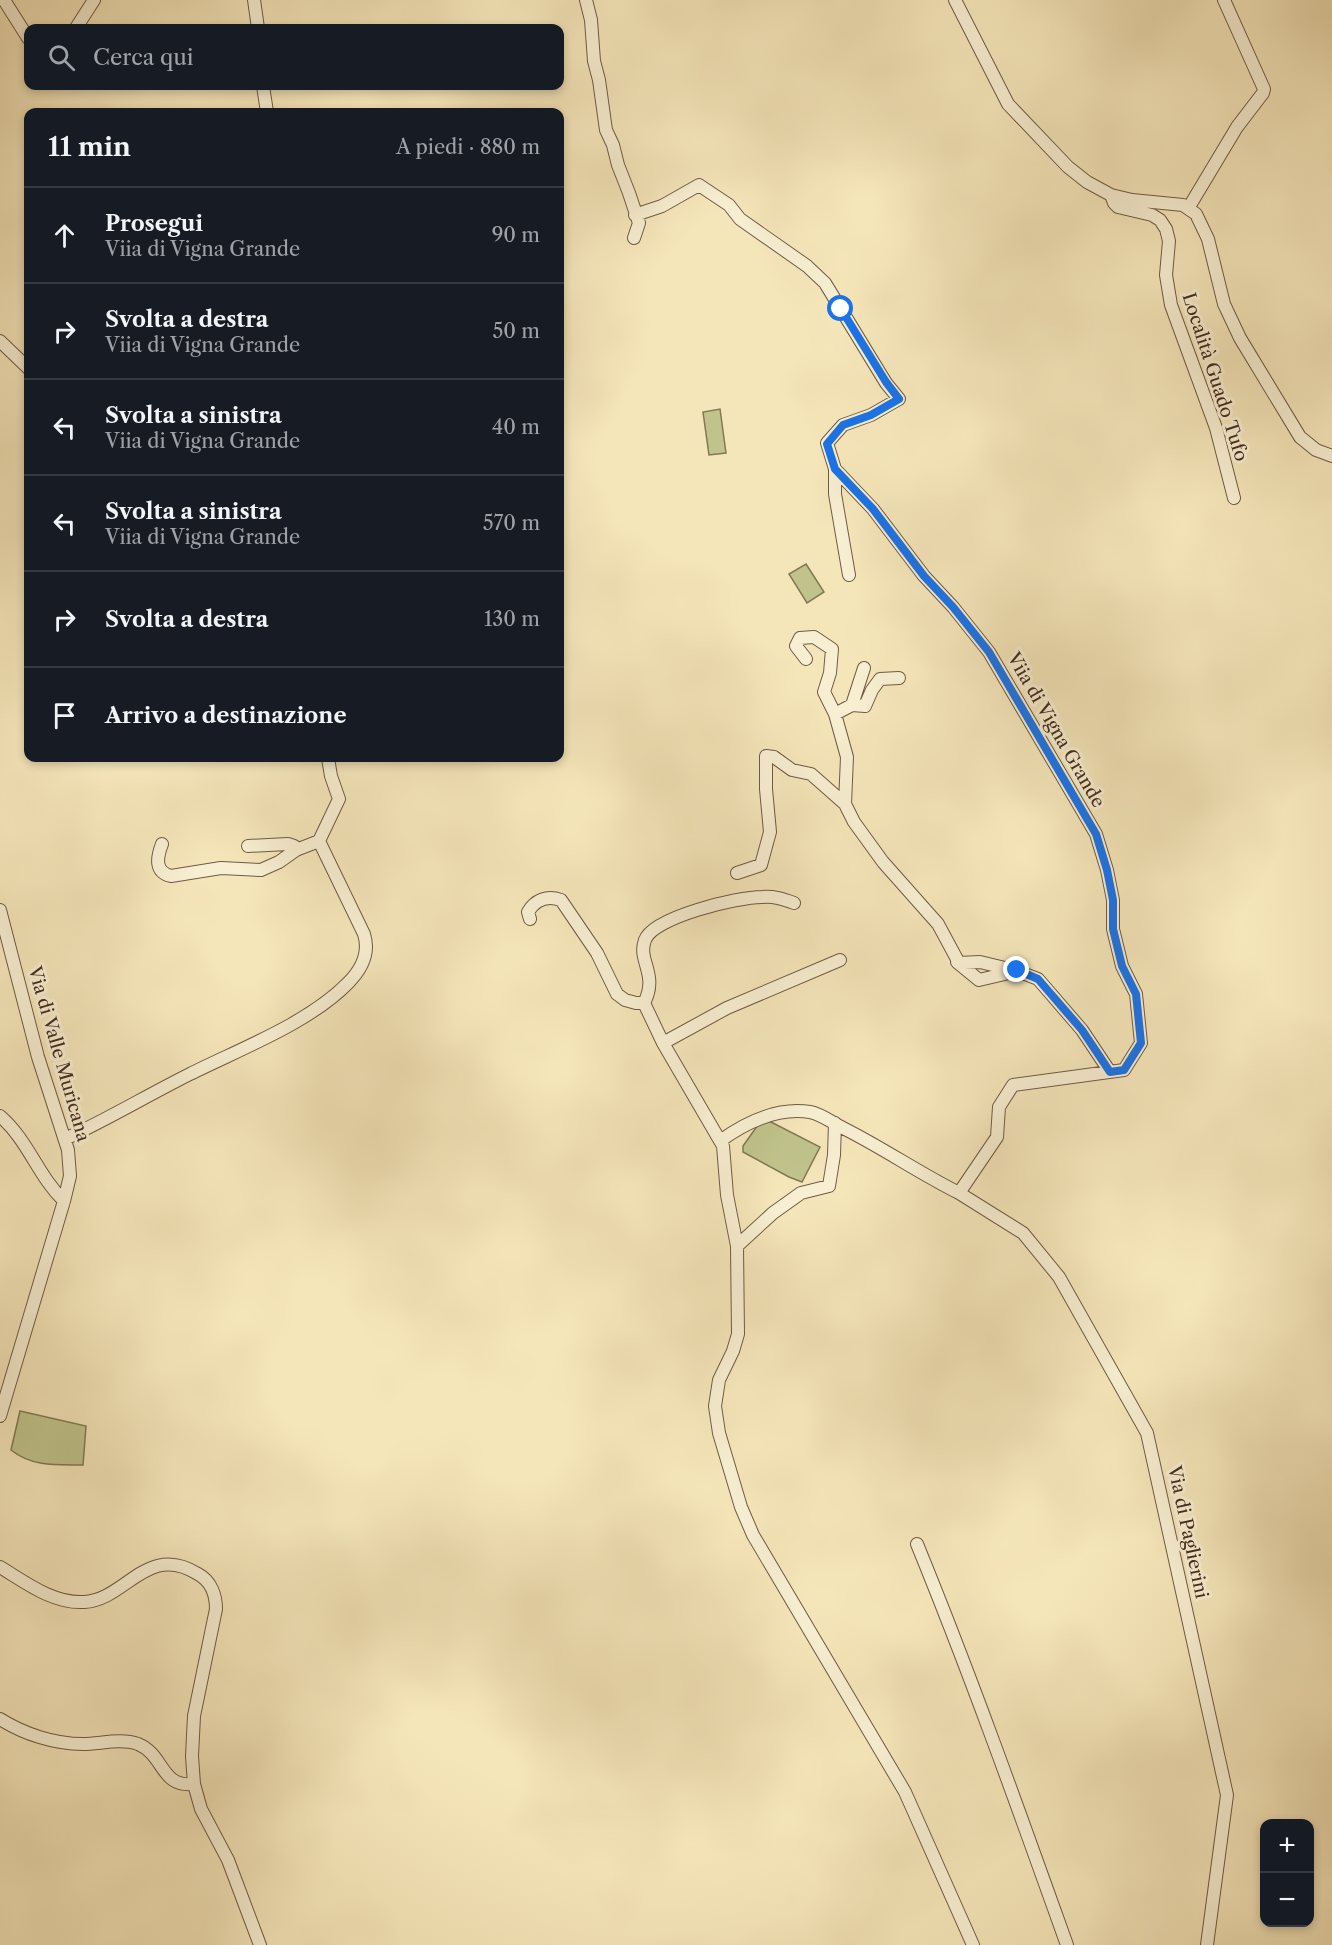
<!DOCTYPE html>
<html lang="it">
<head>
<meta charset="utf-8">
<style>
  body { margin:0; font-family:"Libre Caslon Text",serif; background:#242831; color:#f1f3f6 }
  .controls { position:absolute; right:18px; bottom:18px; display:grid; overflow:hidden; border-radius:12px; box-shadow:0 3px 9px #0003 }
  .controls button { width:54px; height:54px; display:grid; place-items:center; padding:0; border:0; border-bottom:2px solid #363941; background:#171b24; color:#f1f3f6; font:30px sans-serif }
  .stop { position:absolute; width:18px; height:18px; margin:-14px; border:4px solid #1a73e8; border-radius:50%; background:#fff }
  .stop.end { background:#1a73e8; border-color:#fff; box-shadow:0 2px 6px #0008 }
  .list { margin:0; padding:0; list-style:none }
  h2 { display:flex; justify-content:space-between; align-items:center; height:78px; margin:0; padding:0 24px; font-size:26px }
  h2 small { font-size:20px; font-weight:400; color:#9ea1a6 }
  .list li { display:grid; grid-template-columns:39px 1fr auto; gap:18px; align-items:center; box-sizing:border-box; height:96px; padding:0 24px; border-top:2px solid #363941 }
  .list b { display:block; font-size:22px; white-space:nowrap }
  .list p { margin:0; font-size:20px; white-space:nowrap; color:#9ea1a6 }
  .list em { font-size:20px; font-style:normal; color:#9ea1a6 }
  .icon { flex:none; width:33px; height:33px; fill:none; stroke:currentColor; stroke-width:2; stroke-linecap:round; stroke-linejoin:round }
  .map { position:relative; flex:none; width:1332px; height:1945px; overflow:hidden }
  .search { position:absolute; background:#171b24; box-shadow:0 3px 9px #0003; left:24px; top:24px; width:540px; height:66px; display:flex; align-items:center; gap:15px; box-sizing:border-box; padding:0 21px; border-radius:12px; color:#9ea1a6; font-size:22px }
  .panel { position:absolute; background:#171b24; box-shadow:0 3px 9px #0003; left:24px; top:108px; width:540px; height:654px; border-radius:12px }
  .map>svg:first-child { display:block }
  .green { fill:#c0c48c; stroke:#827855; stroke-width:1.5 }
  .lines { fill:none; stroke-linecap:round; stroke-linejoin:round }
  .minor-casing { stroke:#705a45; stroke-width:14 }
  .minor { stroke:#f8efd2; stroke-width:12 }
  .route { stroke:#1a73e8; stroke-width:8 }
  .labels { text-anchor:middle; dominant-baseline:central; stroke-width:6; stroke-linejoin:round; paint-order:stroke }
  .street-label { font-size:18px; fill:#432b1e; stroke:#f8efd2 }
</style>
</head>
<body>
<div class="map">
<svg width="1332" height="1945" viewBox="0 0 1332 1945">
  <rect width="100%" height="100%" fill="#f5e6ba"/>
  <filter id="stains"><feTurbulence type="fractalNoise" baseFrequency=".00333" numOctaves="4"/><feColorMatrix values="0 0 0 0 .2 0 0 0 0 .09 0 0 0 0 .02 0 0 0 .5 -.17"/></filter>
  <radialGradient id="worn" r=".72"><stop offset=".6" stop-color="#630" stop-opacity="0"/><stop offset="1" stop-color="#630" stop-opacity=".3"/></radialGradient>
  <path class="green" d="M720 409 726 453 709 455 703 412Z
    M806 564 824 592 807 603 789 574Z
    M769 1121 820 1147 802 1182 789 1177 743 1152V1146L760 1122Z
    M20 1411 86 1426 83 1465C57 1465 32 1467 11 1450Z"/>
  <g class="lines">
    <g class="minor-casing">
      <path id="minor" d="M4 0 28 38
        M254 0 258 28
        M586 0 591 20 594 61 599 80 606 130 613 145 618 165 629 193 639 223 634 238
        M955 0 1008 104 1068 167 1087 182 1111 195 1132 200 1183 205 1196 214 1208 239 1224 304 1240 338 1300 437 1316 450 1332 456
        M76 28 94 0
        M263 86 267 112
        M1111 195 1114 203 1118 207 1152 215 1160 220 1166 229 1169 241 1166 275 1171 305 1216 428 1234 498
        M1189 207 1237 127 1263 93 1264 89 1224 0
        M635 215 662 206 699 185 729 205 740 219 807 266 825 283 886 383 899 399 871 415 843 425 827 443 835 469 873 509 924 576 953 607 989 652 1096 834 1107 870 1113 900V929L1122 966 1136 994 1141 1043 1124 1070 1013 1085 999 1107 997 1137 959 1193C919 1173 883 1148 843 1128 833 1123 821 1114 810 1112 778 1107 745 1123 720 1141
        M0 341 28 368
        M835 469V494L849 575
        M806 659 796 646 800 638 814 637 832 649 830 673 824 692 835 714 847 757 845 804 854 822 883 862 938 924 959 963 980 962 1017 971
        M852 705 865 706 872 690 880 679 899 678
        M835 714 852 705 864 668
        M162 844C157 857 154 872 171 876L221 868 261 870 279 862 296 850
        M248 846 288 844 294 846 296 850 319 841
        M737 873 761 865 770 832 766 789V756L774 757 792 770 811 774 845 804
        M0 910 38 1057 68 1150 70 1176 64 1201 0 1416
        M530 919 528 912C535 900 547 895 561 900L597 953 617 994 625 1000 636 1003H644C659 974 637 961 645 940 653 917 738 897 762 897 774 896 783 899 794 903
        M957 962 979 980 1017 971 1038 979 1082 1030 1110 1072
        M644 1003 663 1043 723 1146 727 1195 737 1246 738 1334 733 1351 719 1380 715 1406 719 1433 741 1507 753 1535 905 1792 973 1945
        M663 1043 727 1008 840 960
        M0 1116C28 1140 38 1176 64 1201
        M65 1139C108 1119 148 1095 190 1074 240 1049 309 1023 348 983 361 970 370 953 364 934L319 841 339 799 331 776 328 758
        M959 1193 1023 1233 1059 1277 1147 1433 1227 1795 1207 1945
        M737 1246 773 1213 801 1193 829 1186 834 1155 835 1123
        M917 1544C971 1676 1019 1811 1067 1945
        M0 1567C25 1582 53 1604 84 1602 126 1600 147 1542 198 1574 211 1581 216 1595 216 1609L194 1716 192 1756 194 1784 201 1809 228 1860 260 1945
        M0 1719C24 1734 54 1744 83 1744 100 1744 121 1738 138 1744 165 1755 160 1788 194 1784"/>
    </g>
    <use href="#minor" class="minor"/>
  </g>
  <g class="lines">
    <path class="route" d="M841 309 886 382 899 399 871 415 843 425 827 444 835 469 873 509 924 576 953 607 989 652 1096 834 1107 870 1113 900V929L1122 966 1136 994 1141 1043 1124 1070 1110 1072 1082 1030 1038 979 1017 970"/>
  </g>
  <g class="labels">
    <g class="street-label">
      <text transform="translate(1215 377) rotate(72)">Località Guado Tufo</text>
      <text transform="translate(1056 730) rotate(60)">Viia di Vigna Grande</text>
      <text transform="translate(59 1054) rotate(74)">Via di Valle Muricana</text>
      <text transform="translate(1188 1532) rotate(78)">Via di Paglierini</text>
    </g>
  </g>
  <rect width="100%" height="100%" filter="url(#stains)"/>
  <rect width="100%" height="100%" fill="url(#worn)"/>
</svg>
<div class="controls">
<button>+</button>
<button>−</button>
</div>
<div class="stop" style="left:841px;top:309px"></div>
<div class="stop end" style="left:1017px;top:970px"></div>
<div class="search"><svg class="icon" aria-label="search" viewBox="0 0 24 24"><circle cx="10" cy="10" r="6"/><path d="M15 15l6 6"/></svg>Cerca qui</div>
<section class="panel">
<h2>11 min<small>A piedi · 880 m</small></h2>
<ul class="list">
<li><svg class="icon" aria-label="ahead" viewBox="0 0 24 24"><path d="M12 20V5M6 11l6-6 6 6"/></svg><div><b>Prosegui</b><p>Viia di Vigna Grande</p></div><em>90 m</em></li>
<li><svg class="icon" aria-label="right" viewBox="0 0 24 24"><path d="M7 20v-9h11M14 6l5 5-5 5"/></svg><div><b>Svolta a destra</b><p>Viia di Vigna Grande</p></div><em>50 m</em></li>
<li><svg class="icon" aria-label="left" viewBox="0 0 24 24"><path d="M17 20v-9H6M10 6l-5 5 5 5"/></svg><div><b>Svolta a sinistra</b><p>Viia di Vigna Grande</p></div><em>40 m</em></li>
<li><svg class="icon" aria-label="left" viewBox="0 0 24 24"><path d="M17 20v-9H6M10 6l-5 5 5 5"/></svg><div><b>Svolta a sinistra</b><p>Viia di Vigna Grande</p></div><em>570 m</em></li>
<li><svg class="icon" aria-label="right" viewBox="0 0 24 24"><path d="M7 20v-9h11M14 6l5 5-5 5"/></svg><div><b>Svolta a destra</b></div><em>130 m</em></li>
<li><svg class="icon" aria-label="arrive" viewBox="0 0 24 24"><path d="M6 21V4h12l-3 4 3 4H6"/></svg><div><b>Arrivo a destinazione</b></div></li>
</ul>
</section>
</div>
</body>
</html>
